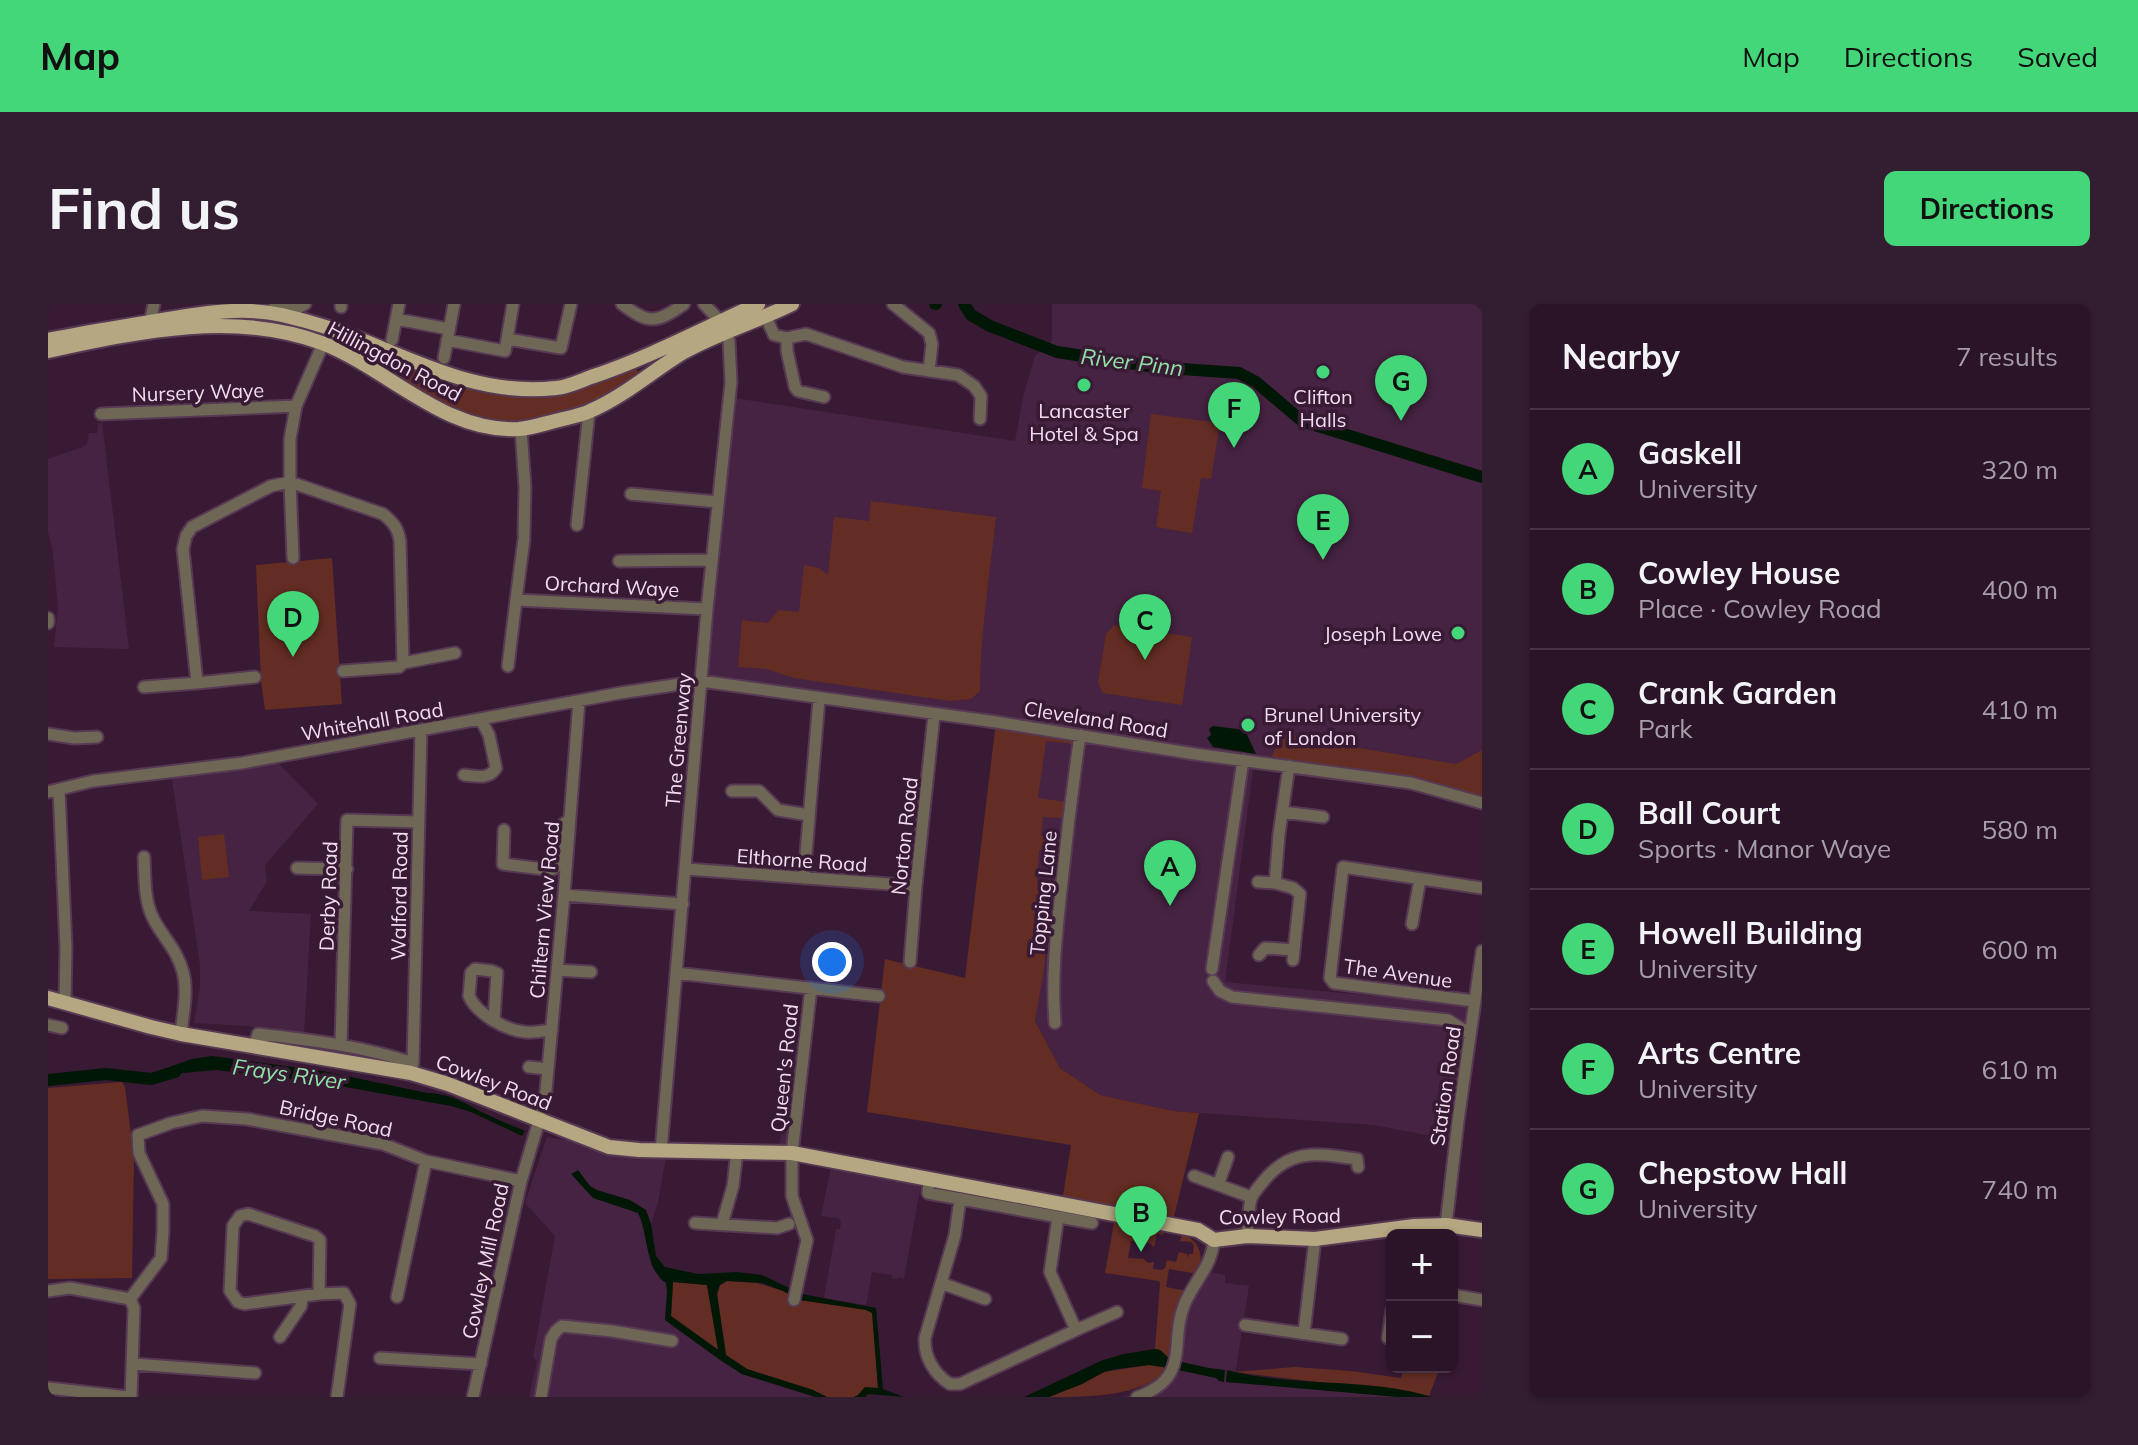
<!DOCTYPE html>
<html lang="en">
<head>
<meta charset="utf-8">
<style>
  body { margin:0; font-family:Mulish,sans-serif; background:#331d30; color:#f1f3f6 }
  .controls { position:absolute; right:24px; bottom:24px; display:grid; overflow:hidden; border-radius:12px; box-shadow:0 2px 6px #0004 }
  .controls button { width:72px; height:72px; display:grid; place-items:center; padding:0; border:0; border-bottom:2px solid #473345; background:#2b1428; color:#f1f3f6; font:40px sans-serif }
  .you { position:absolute; left:784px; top:658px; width:28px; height:28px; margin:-20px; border:6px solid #fff; border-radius:50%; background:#1a73e8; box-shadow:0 0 0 12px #1a73e833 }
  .badge { display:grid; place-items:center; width:52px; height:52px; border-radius:50%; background:#44d77a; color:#111; font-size:26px; font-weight:700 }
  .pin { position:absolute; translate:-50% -66px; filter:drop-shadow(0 2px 4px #0008) }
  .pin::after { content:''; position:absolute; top:42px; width:28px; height:24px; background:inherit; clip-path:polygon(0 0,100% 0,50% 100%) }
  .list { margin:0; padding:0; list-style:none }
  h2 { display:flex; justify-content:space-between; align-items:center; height:104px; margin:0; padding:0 32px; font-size:34px }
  h2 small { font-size:26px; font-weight:400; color:#a69ea8 }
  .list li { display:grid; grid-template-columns:52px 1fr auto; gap:24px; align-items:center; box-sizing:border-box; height:120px; padding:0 32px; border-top:2px solid #473345 }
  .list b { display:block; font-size:30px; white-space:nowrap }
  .list p { margin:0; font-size:26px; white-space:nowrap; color:#a69ea8 }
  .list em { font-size:26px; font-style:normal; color:#a69ea8 }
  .map { position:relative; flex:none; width:1434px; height:1093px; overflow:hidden; border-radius:12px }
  header { display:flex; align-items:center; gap:48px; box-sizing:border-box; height:112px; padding:0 40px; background:#44d77a; color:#111 }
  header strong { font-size:38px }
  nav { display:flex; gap:44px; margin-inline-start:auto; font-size:28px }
  .intro { display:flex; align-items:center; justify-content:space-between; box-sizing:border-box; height:192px; padding:0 48px }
  h1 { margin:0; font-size:56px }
  .button { padding:20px 36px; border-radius:12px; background:#44d77a; color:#111; font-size:28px; font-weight:700 }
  main { display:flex; gap:48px; padding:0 48px }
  aside { flex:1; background:#2b1428; border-radius:12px; box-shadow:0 2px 6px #0004 }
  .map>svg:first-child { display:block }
  .built { fill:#462342 }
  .green { fill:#642d23 }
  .water { fill:#001705; fill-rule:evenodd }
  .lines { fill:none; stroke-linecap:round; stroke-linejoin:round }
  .river { stroke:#001705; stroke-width:12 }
  .minor-casing { stroke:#573953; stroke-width:15 }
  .major-casing { stroke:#573953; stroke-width:18 }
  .minor { stroke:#6e6755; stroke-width:11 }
  .major { stroke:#b4a781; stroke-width:14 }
  .poi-dot { fill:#44d77a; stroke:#391a35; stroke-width:3 }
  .labels { text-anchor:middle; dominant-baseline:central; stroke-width:7; stroke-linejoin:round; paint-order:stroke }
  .street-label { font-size:20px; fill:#f2ddee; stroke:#391a35 }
  .poi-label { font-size:20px; fill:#f2ddee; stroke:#391a35 }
  .water-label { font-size:22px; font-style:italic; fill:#8fe3a5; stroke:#391a35 }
</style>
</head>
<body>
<header>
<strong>Map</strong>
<nav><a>Map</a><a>Directions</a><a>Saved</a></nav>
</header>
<div class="intro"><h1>Find us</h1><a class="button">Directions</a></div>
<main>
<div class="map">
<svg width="1434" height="1093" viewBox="0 0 1434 1093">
  <rect width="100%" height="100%" fill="#391a35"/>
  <path class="built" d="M1004 0H1434V446L1408 460 1287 440 1221 460 1206 458 1177 678 1425 701 1405 836 1326 821 1125 807 1052 791 1012 764 987 717 981 554 996 425 653 377 671 191 680 168 686 94 967 137 976 89 987 52 1004 37Z
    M54 118 81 345 6 343 10 304 5 248 0 228V155L35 143 39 140 41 129H49L50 120Z
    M229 458 270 500 217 561 219 577 201 607 263 610 256 730 199 722 146 719 152 683V661L124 475Z
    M738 782 751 783 744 848 731 847Z
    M499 833 560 843 619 848 610 898 603 920 606 940 603 961 612 975 618 979 623 1021 694 1070 764 1091V1093H481L489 1057 485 1053 507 932 477 899Z
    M784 858 874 875 856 974 850 973 849 975 844 974V971L824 968 818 1001 776 994 788 925H792L793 918 790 914 773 912Z
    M1158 967 1177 971V979L1201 982 1186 1078 1350 1093H1074L1089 1089Z"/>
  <path class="green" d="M320 38 371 61 473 85 587 64 592 70 585 83 486 123 434 122 318 62Z
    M1103 110 1172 119 1163 175 1153 174 1144 229 1108 223 1113 187 1094 184Z
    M823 197 948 213C942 271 932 328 932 387L923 395 902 397 746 374 718 365 690 363 694 316 720 319 731 306 751 308 756 261 771 264 780 271 786 213 821 217Z
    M284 254 294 400 217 406 213 377 208 261Z
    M1066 321 1144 333 1134 401 1055 389 1050 379 1058 330Z
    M948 418 996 432 1027 436 1026 440 998 437 990 494 1018 498 1017 509 1013 514 995 513 993 532 1008 534 1013 539 1011 548 991 546 989 579 1003 581V586L996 665 987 717 1012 764 1052 791 1125 807 1151 809 1124 921 1014 898 1023 841 819 808 837 655 917 674Z
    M1233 431 1408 460 1434 446V495L1221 460Z
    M176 530 181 573 154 576 150 533Z
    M74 778 77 783 86 854 84 974 0 975V784Z
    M1067 914 1108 922 1116 927 1115 931 1109 930 1106 943C1099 936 1091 937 1083 937L1080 954 1096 955 1100 959 1106 958 1105 965 1114 966 1117 964 1119 956 1128 958 1131 948 1139 950V954L1141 950H1145L1146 941 1143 938 1132 937 1134 930C1154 937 1159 959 1144 974L1145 969 1121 965 1118 983 1138 987 1122 1055 1112 1046 1107 1045 1112 980 1111 977 1057 969Z
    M679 977 709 979 735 987 752 996 818 1005 825 1009 830 1084 806 1093H779L765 1086 699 1065 678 1051 669 990 672 981Z
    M625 978 659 981 671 1046 623 1012Z
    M1101 1061 1120 1064C1096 1093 1040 1093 1001 1093L1034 1080 1056 1068Z
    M1247 1063 1303 1067 1353 1074 1355 1063H1392L1381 1092 1350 1085 1295 1081 1186 1068Z"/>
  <path class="water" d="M1165 422 1197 426 1208 450 1165 443 1159 434 1163 431 1161 425Z
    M164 752 275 767 379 789C407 790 416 800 440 811 452 817 465 822 477 827L474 832 423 808 403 802 275 779 168 766 135 769 114 775 113 766 144 755Z
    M530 866 542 882 549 886 582 896 598 906 603 920 608 952 617 963 650 970 689 968 714 971 754 990 828 1004 835 1085 856 1093 820 1090 817 1093H806L810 1091 817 1083 830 1084 824 1009 818 1006 752 996 735 987 714 979 679 977 672 981 669 990 678 1051 699 1065 765 1086 779 1093H767L694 1070 672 1056 617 1016 619 987 618 979C596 963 601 931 590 909L545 894 523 870ZM625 978 659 981 670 1046 623 1012Z
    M1107 1045 1112 1046 1122 1055 1121 1064 1101 1061 1069 1065 1056 1068 1034 1080 1001 1093H976L1055 1056 1076 1050Z
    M1129 1057 1161 1064 1177 1066 1176 1078 1171 1077 1168 1074 1125 1065Z
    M1179 1066C1246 1084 1318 1073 1384 1093H1350L1178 1078Z"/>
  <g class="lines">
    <path class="river" d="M887 0H888
      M916 0 923 11 942 22 1009 48 1106 63 1191 69 1208 78 1254 117 1434 173
      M0 776 58 770 103 775 127 768"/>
    <g class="minor-casing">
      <path id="minor" d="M227 0 250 4 257 0
        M574 0C601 21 609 19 636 0
        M845 0 881 29 884 40 881 67
        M293 3V0
        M718 13 726 31 739 34 758 30 855 63 910 71 926 82 933 92 932 115
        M348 15 401 25
        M103 23 102 18 106 0
        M739 34V47L747 83 750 87 776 93
        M459 35 513 44 523 0
        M344 36 351 0
        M399 36 457 47 465 0
        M275 40 248 102 242 135V178L335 210C345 218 350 224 352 237L355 359 351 363 295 367
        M396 54 406 0
        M53 110 248 102
        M473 125 477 183 476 231
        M583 190 670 198
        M529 221 541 108
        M571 257 664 256
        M468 296 476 235
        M0 314V319
        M355 359 407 349
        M460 362 468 296 659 305
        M149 379 207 373
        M96 383 149 379 135 245 138 232 144 223 223 182 242 178 245 254
        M0 430 26 434 49 433
        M1241 462 1231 530 1227 579 1245 584 1252 590 1245 656
        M416 471C428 472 441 476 448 464L441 431 433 416
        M11 486 18 644 17 697
        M684 487H711L730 506 761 511
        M0 488 45 477 194 459 572 389 653 377 948 418 1147 450 1363 479 1434 499
        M1234 508 1275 513
        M456 526 455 560 503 566 508 563 513 522 521 516
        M96 553C97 573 96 596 105 614 115 634 129 645 135 668 140 687 135 710 133 730
        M249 564 299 565
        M638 565 868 582
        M756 574 771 395
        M1210 578 1227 579
        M516 591 635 600
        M1364 620 1372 575
        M1211 651 1217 644 1246 646
        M862 658 868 582 886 411
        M1164 665 1195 456
        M509 666 543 668
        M628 669 831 692
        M1165 677 1172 687 1184 693 1400 716 1422 730
        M1426 697 1286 679 1282 674 1295 563 1434 584
        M446 716 449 669 444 667 427 665 423 669 421 692C429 710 457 726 477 728 486 729 495 727 504 726
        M1007 719C1003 671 1009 625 1014 578 1019 529 1025 480 1032 431
        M0 721 14 724
        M293 740 299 516 370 518
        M206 743 210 730C263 736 314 742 365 759L364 764
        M365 759 373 426
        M481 763 500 765
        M613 847 659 305 683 78 681 37 673 18 656 0
        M1146 872 1203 893
        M881 875 880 889 1044 919
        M1170 881 1180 853
        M912 895 907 931 877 1034C876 1053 886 1070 902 1080H912L1028 1026 1002 968 1010 913
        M647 919 729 924 741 920
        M674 920 685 882 689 847
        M1398 921 1410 817 1434 647
        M1199 932C1201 920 1200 906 1203 895 1205 889 1210 884 1214 879 1241 844 1269 849 1309 855L1310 863
        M893 979 937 995
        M0 987 22 984 82 995 86 1004 83 1093
        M271 990 272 936 267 932 200 910 192 912 185 922 182 987 190 998 196 1000 271 990 296 989 302 1000 289 1093
        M1404 991 1434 996
        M349 993 378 857
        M82 995 113 954 115 928V900L91 849 90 831 123 819 154 812 199 815 335 840 378 857 473 877
        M746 996 759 936 744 892V849L763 684
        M1197 1021 1294 1035
        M1028 1026 1069 1008
        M1256 1029 1267 935
        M232 1033 253 1002 254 993
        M1340 1034 1344 1006
        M332 1054 433 1060
        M85 1060 207 1069
        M0 1084 80 1093
        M425 1093 473 877 497 797 516 591 531 397
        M493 1093 503 1035 508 1027 514 1022 564 1027 624 1037
        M1089 1093C1145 1073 1120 1038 1137 999 1148 974 1163 964 1166 936"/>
    </g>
    <g class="major-casing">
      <path id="major" d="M0 36C34 29 67 24 102 18 145 11 190 1 234 11 264 18 293 27 321 39 381 64 441 92 508 84 520 83 532 77 543 73 600 54 655 25 710 0
        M0 47C89 28 186 6 274 39 341 65 396 129 471 125 483 124 495 120 507 117 518 114 531 112 542 107 575 93 603 68 634 49 669 29 708 18 744 0
        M0 694 103 723 133 730 363 769 400 780 561 843 591 846 744 849 1150 926 1166 936 1199 932 1267 935 1366 922 1398 921 1434 926"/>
    </g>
    <use href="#minor" class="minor"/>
    <use href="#major" class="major"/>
  </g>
  <g class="poi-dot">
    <circle cx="1275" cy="68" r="8"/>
    <circle cx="1036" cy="81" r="8"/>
    <circle cx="1410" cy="329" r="8"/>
    <circle cx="1200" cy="421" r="8"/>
  </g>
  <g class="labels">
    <g class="street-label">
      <text transform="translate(347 57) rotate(28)">Hillingdon Road</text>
      <text transform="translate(150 88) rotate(-2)">Nursery Waye</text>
      <text transform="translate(564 282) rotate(3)">Orchard Waye</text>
      <text transform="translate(1048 415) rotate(9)">Cleveland Road</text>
      <text transform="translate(324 417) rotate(-10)">Whitehall Road</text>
      <text transform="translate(630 436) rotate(-85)">The Greenway</text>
      <text transform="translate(856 532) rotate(-84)">Norton Road</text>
      <text transform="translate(754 556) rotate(4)">Elthorne Road</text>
      <text transform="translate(995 589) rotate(-84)">Topping Lane</text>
      <text transform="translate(280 592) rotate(-88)">Derby Road</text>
      <text transform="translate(351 592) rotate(-89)">Walford Road</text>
      <text transform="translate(496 606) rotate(-85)">Chiltern View Road</text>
      <text transform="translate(1350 669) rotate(8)">The Avenue</text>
      <text transform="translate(736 764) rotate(-84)">Queen's Road</text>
      <text transform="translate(446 778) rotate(21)">Cowley Road</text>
      <text transform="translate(1397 782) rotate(-82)">Station Road</text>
      <text transform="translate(288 814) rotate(12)">Bridge Road</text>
      <text transform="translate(1232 912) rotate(-1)">Cowley Road</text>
      <text transform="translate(437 957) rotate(-78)">Cowley Mill Road</text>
    </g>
    <g class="poi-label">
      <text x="1275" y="92">Clifton<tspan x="1275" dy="23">Halls</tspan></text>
      <text x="1036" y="106">Lancaster<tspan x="1036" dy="23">Hotel &amp; Spa</tspan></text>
      <text x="1394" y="329" text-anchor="end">Joseph Lowe</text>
      <text x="1216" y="410" text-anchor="start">Brunel University<tspan x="1216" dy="23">of London</tspan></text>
    </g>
    <g class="water-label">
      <text transform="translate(1084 58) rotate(7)">River Pinn</text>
      <text transform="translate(241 770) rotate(8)">Frays River</text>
    </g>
  </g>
</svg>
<div class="controls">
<button>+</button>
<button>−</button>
</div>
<div class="you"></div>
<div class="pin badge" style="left:1122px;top:602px">A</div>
<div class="pin badge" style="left:1093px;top:948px">B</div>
<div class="pin badge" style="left:1097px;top:356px">C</div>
<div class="pin badge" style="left:245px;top:353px">D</div>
<div class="pin badge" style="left:1275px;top:256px">E</div>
<div class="pin badge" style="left:1186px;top:144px">F</div>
<div class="pin badge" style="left:1353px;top:117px">G</div>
</div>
<aside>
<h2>Nearby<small>7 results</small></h2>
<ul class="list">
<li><span class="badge">A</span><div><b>Gaskell</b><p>University</p></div><em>320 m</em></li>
<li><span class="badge">B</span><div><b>Cowley House</b><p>Place · Cowley Road</p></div><em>400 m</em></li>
<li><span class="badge">C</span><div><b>Crank Garden</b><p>Park</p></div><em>410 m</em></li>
<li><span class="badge">D</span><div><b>Ball Court</b><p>Sports · Manor Waye</p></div><em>580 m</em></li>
<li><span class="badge">E</span><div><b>Howell Building</b><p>University</p></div><em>600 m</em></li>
<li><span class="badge">F</span><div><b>Arts Centre</b><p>University</p></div><em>610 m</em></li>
<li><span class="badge">G</span><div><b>Chepstow Hall</b><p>University</p></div><em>740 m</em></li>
</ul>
</aside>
</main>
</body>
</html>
